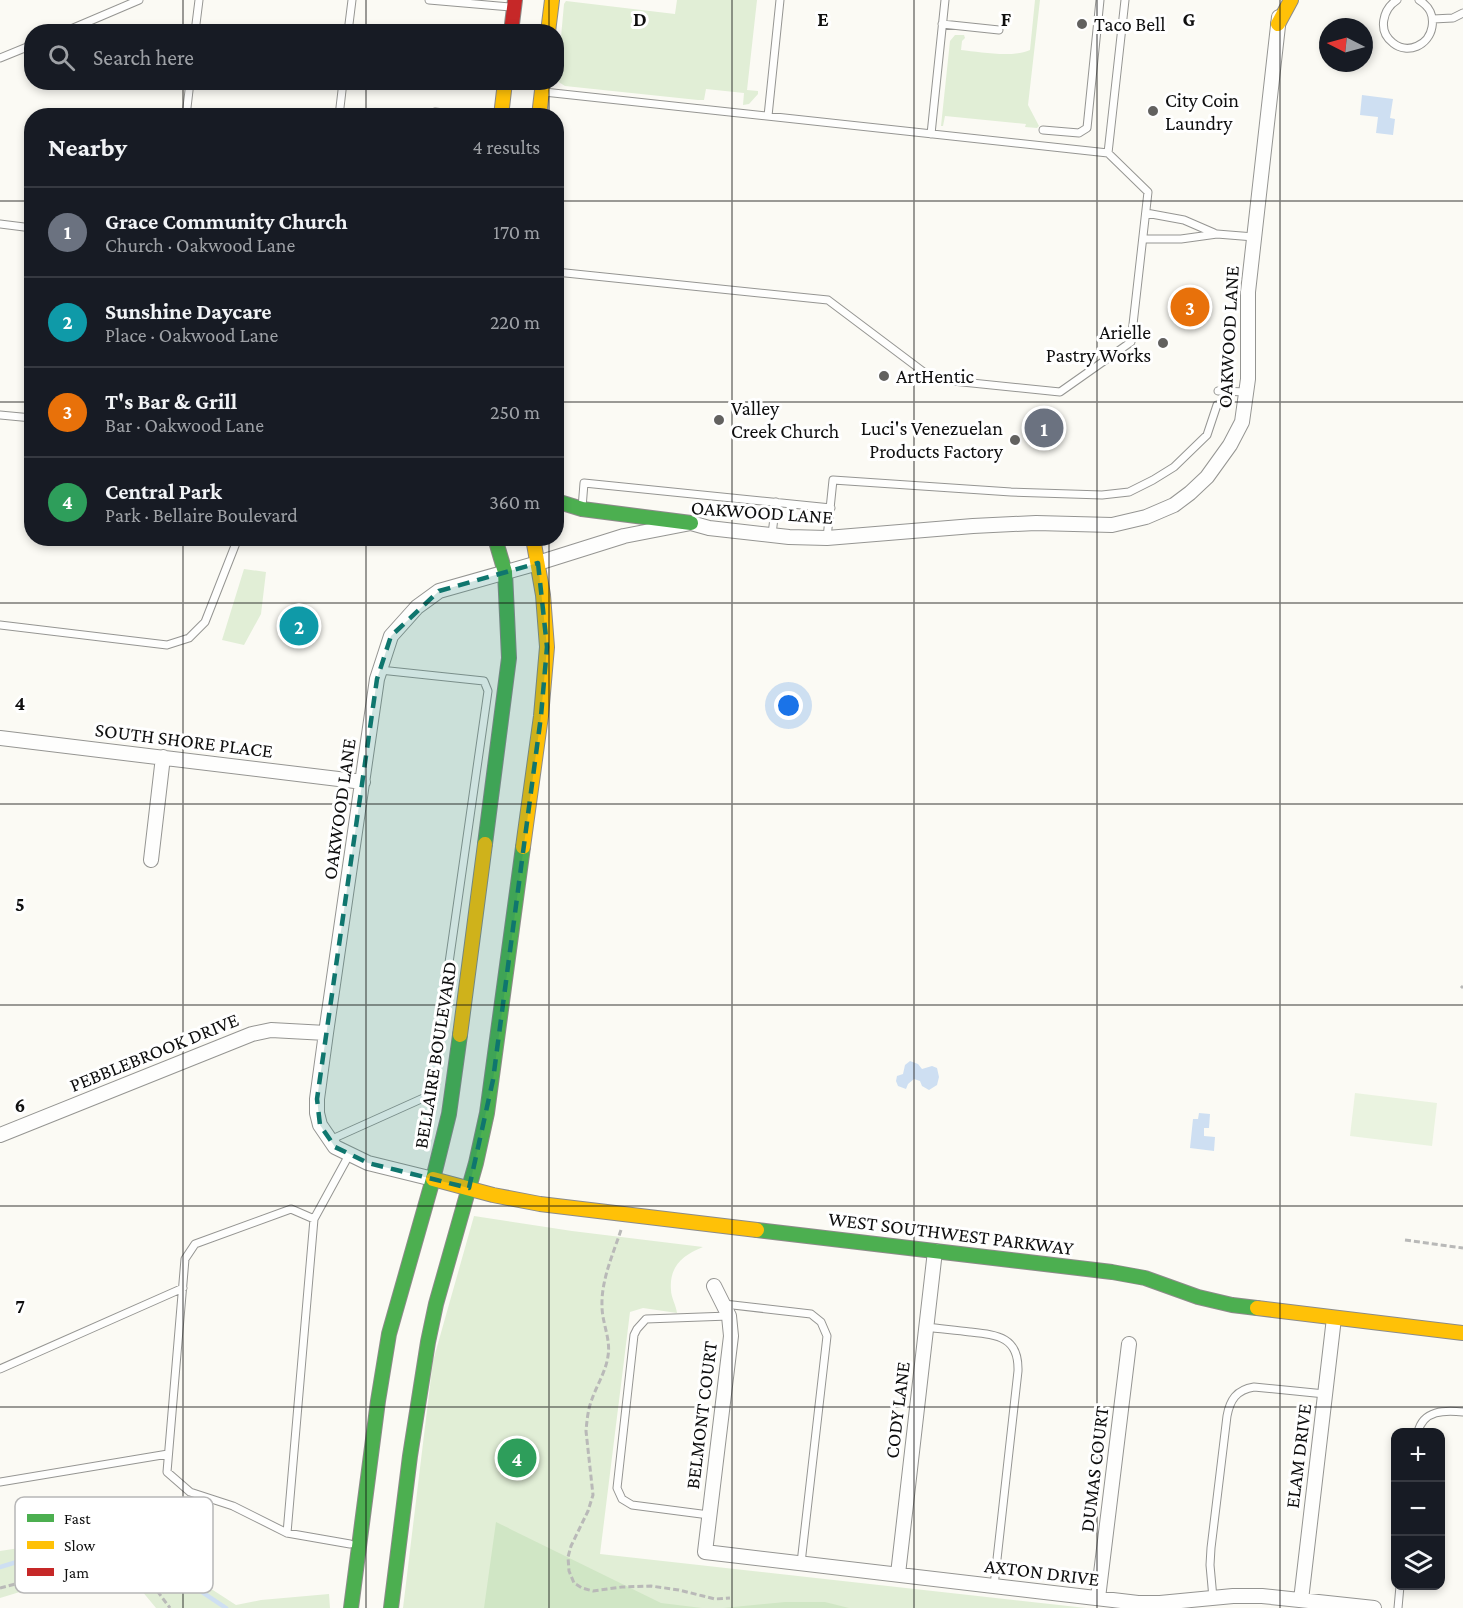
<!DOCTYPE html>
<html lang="en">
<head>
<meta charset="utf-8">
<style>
  body { margin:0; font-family:"Crimson Pro",serif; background:#242831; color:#f1f3f6 }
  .controls { position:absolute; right:18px; bottom:18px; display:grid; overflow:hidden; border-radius:12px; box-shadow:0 3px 9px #0003 }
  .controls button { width:54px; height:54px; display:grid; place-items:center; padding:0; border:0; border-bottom:2px solid #363941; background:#171b24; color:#f1f3f6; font:30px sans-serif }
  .compass { position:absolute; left:1319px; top:18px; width:54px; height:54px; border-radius:50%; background:#171b24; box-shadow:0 3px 9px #0003; rotate:276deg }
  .you { position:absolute; left:789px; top:706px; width:21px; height:21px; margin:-15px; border:4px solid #fff; border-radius:50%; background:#1a73e8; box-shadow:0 0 0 9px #1a73e833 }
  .badge { display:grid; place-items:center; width:39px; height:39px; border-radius:50%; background:#b1b1b2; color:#fff; font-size:20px; font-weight:700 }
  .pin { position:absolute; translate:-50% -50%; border:3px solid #fff; box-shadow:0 2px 6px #0006 }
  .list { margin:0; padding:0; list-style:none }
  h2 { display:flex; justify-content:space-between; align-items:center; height:78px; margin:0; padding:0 24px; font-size:26px }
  h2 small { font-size:20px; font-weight:400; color:#9ea1a6 }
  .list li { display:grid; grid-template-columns:39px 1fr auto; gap:18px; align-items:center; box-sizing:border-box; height:90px; padding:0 24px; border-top:2px solid #363941 }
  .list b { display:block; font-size:22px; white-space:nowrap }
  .list p { margin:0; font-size:20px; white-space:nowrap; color:#9ea1a6 }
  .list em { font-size:20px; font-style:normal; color:#9ea1a6 }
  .icon { flex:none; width:33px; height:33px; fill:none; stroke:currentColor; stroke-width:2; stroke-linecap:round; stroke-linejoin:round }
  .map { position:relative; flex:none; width:1463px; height:1608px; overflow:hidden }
  .search { position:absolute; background:#171b24; box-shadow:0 3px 9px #0003; left:24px; top:24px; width:540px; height:66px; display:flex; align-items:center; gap:15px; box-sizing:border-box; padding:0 21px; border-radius:24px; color:#9ea1a6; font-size:22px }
  .panel { position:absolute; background:#171b24; box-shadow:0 3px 9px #0003; left:24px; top:108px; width:540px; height:438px; border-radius:24px }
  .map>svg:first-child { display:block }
  .green { fill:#e1eed6 }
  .forest { fill:#d0e6c5 }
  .pitch { fill:#eaf3e0 }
  .water { fill:#cedff2 }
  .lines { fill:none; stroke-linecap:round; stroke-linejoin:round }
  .stream { stroke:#cedff2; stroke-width:4.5 }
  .lane-casing { stroke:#959592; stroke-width:9 }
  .street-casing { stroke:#959592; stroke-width:16 }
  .fast-casing { stroke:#8c8b89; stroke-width:16 }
  .slow-casing { stroke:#8c8b89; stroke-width:16 }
  .jam-casing { stroke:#8c8b89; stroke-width:16 }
  .path { stroke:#b9b9b8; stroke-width:3; stroke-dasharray:6 3; stroke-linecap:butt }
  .lane { stroke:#fefefd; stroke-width:7 }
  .street { stroke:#fefefd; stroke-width:14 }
  .fast { stroke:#4caf50; stroke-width:14 }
  .slow { stroke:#ffc107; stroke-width:14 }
  .jam { stroke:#c62828; stroke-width:14 }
  .marked { fill:#0f766e; fill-opacity:0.2; stroke:#0f766e; stroke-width:4.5; stroke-dasharray:12 8; stroke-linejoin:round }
  .grid { fill:none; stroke:#0f0f0f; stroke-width:1.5; stroke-opacity:0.55 }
  .poi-dot { fill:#62615f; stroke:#fff; stroke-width:2 }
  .labels { text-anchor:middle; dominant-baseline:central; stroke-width:6; stroke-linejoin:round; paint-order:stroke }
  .poi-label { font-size:20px; fill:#0f0f0f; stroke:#fff; text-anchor:start }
  .street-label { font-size:20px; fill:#0f0f0f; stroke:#fff }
  .key { fill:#fff; stroke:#b7b7b7; stroke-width:1.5 }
  .key-label { font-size:16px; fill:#0f0f0f }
  .grid-label { font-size:20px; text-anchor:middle; font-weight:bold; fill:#0f0f0f; stroke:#fff; stroke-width:6; stroke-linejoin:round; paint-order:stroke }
</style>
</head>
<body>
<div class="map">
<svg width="1463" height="1608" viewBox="0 0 1463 1608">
  <rect width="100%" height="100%" fill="#fbfaf4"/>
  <path class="green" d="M677 0H757L747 90 758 91V94L749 104 743 105 744 93 706 89 704 100H698L565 86 557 81 564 4 566 1 675 14Z
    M1035 0H1040L1028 105 1039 126 1037 128 1025 127 1026 124 945 116 943 126H941L950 41 955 35H964L965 38 962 41 961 50C980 52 1012 58 1030 50Z
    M244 569 266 572 261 614 244 645 222 640Z
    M474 1216 572 1231 703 1247C683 1255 669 1266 671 1290 671 1297 676 1305 677 1313L643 1308 630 1312 600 1554 1086 1608H403L433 1361Z
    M110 1534 148 1548 236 1605 261 1600 329 1594 330 1608H156L132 1579 103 1571 66 1578 0 1598V1551Z"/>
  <path class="forest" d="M496 1522 661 1603 702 1608H484Z
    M785 1602H825L849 1608H723Z"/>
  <path class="pitch" d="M1355 1093 1437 1103 1432 1146 1350 1136Z"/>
  <path class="water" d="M1362 95 1393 99 1390 118 1395 119 1393 135 1376 133 1378 117 1360 115Z
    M910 1061 918 1064 922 1069 932 1066 937 1068 939 1077 937 1085 929 1090 922 1086 920 1081 914 1079 908 1084 906 1089 898 1086 896 1081 897 1076 903 1074 905 1065Z
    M1199 1113 1210 1114 1209 1128H1204V1136L1215 1137 1214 1151 1190 1148 1193 1119H1198Z"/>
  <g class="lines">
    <path class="stream" d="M0 1567 85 1541 115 1542 151 1558 226 1608"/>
    <g class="lane-casing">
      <path id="lane" d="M429 0 511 7
        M1397 0C1383 9 1377 31 1393 43 1408 55 1429 45 1432 27 1434 15 1430 7 1419 0
        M1433 19 1453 18 1463 13
        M942 24 999 30
        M64 32 139 0
        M195 32 199 0
        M348 32 352 0
        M0 58 32 45
        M544 92 1108 153 1148 192 1131 342 1060 392 933 379 828 300 556 272
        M435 112 471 116
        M186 116 190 82
        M339 116 343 82
        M768 116 780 0
        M1043 130 1079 133 1087 128 1100 0
        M931 134 945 0
        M1108 153 1125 0
        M1146 213 1184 220 1214 233
        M0 224 32 228
        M1143 239H1181L1217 234 1254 237
        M1218 391 1247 392
        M0 415 32 418
        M582 508 584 483 831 508
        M772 534 776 502
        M827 538 833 480 1011 492 1102 495 1129 492 1153 480 1174 467 1207 435 1217 405
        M0 625 167 645 189 638 205 622 238 538
        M330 1140 430 1095 488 691 484 681 380 670
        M349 1155 314 1219 287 1533 350 1544
        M724 1304 811 1314 821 1322 827 1336 801 1563
        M926 1327C941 1329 955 1330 970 1332 998 1335 1019 1337 1018 1371L994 1586
        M0 1369 183 1288
        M1418 1432C1423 1410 1445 1410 1463 1412
        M0 1482 168 1454
        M709 1515 632 1505 622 1499 617 1488 634 1335 637 1329 646 1319 729 1316
        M287 1533 233 1506 190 1492 167 1472 185 1259 195 1244 291 1209 314 1219
        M1213 1598 1210 1565 1211 1548 1227 1416C1230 1400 1236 1390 1254 1387L1325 1394
        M1398 1608 1400 1586"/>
    </g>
    <g class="street-casing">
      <path id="street" d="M0 738 363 782
        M151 860 163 757
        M0 1135 252 1034 271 1030 326 1033
        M433 1179 368 1163 335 1147 320 1125 317 1113V1099L326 1033 377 679 391 636 417 607 439 591 538 563 624 536 691 523 709 528 789 537 827 538 973 526 1036 523 1112 525 1146 517 1174 505 1190 493 1207 477 1230 445 1242 422 1248 379V292L1279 17
        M714 1286 729 1316 731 1336 705 1552 1138 1603H1160L1233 1596H1262L1374 1608
        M898 1574 935 1251
        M1098 1598 1129 1344
        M1301 1600 1334 1318"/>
    </g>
    <g class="fast-casing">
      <path id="fast" d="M556 501 582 509 691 523
        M485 844 509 658 505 572 495 538
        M757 1230 1112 1272 1145 1278 1198 1297 1232 1305 1257 1308
        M351 1608 378 1401 389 1334 433 1179 449 1114 460 1035
        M391 1608 410 1456 428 1342 436 1304 476 1163 487 1113 523 847"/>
    </g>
    <g class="slow-casing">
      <path id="slow" d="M1278 24 1291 0
        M548 32 552 0
        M501 116 505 82
        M539 116 543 82
        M523 847 541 716 547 647 543 595 533 538
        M460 1035 485 844
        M433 1179 493 1195 540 1204 757 1230
        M1257 1308 1463 1333"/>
    </g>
    <g class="jam-casing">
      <path id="jam" d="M511 32 515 0"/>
    </g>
    <path class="path" d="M1461 988 1463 986
      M621 1230C613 1254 601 1281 602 1306 602 1323 611 1339 608 1356 606 1371 597 1385 592 1399 588 1409 587 1420 586 1431L593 1495 588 1511 571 1546 568 1557 569 1571 574 1583 582 1588 593 1591 622 1587 651 1586 679 1590 715 1599 730 1598
      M1405 1240 1463 1248
      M0 1588 105 1561 135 1569 152 1584 170 1608"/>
    <use href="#lane" class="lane"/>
    <use href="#street" class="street"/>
    <use href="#fast" class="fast"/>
    <use href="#slow" class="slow"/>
    <use href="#jam" class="jam"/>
  </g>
  <path class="marked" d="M538 563 547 647 541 716 493 1080 469 1188 368 1163 335 1147 320 1125 317 1099 377 679 391 636 439 591Z"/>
  <path class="grid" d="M183 0V32M366 0V32M549 0V32M732 0V1608M914 0V1608M1097 0V1608M1280 0V1608M183 82V116M366 82V116M549 82V116M0 201H32M556 201H1463M0 402H32M556 402H1463M183 538V1608M366 538V1608M549 538V1608M0 603H1463M0 804H1463M0 1005H1463M0 1206H1463M0 1407H1463"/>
  <g class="poi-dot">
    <circle cx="1082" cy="24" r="6"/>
    <circle cx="1153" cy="111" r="6"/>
    <circle cx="1163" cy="343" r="6"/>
    <circle cx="884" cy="376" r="6"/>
    <circle cx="719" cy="420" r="6"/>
    <circle cx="1015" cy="440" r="6"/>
  </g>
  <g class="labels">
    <g class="poi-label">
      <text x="1094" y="24">Taco Bell</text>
      <text x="1165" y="100">City Coin<tspan x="1165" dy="23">Laundry</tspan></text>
      <text x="1151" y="332" text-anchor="end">Arielle<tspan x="1151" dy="23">Pastry Works</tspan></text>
      <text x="896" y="376">ArtHentic</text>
      <text x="731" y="408">Valley<tspan x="731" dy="23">Creek Church</tspan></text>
      <text x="1003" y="428" text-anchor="end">Luci's Venezuelan<tspan x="1003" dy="23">Products Factory</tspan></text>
    </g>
    <g class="street-label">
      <text transform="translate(1228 337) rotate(-87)">OAKWOOD LANE</text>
      <text transform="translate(762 512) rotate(4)">OAKWOOD LANE</text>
      <text transform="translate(184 740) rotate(7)">SOUTH SHORE PLACE</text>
      <text transform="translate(339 809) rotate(-82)">OAKWOOD LANE</text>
      <text transform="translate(154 1052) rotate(-22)">PEBBLEBROOK DRIVE</text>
      <text transform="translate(435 1055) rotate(-81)">BELLAIRE BOULEVARD</text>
      <text transform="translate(951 1233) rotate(7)">WEST SOUTHWEST PARKWAY</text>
      <text transform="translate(897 1410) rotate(-83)">CODY LANE</text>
      <text transform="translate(701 1415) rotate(-83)">BELMONT COURT</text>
      <text transform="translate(1298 1456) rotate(-83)">ELAM DRIVE</text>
      <text transform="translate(1094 1469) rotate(-83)">DUMAS COURT</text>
      <text transform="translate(1042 1572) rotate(7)">AXTON DRIVE</text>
    </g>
  </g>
  <rect x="15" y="1497" width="198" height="96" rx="9" class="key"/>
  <rect x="27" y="1514" width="27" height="8" fill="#4caf50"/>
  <rect x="27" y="1541" width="27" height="8" fill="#ffc107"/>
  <rect x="27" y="1568" width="27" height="8" fill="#c62828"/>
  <g class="key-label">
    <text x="64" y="1524">Fast</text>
    <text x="64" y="1551">Slow</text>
    <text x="64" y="1578">Jam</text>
  </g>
  <g class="grid-label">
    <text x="640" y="26">D</text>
    <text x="823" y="26">E</text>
    <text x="1006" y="26">F</text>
    <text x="1189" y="26">G</text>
    <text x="20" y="710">4</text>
    <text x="20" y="911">5</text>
    <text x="20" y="1112">6</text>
    <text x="20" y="1313">7</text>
  </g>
</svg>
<div class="controls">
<button>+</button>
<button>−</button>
<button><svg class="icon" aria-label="layers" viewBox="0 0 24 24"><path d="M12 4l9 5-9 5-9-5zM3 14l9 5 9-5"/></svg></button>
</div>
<svg class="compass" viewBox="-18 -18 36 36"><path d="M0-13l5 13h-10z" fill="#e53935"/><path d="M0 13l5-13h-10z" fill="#9ea1a6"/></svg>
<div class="you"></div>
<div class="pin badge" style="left:1044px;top:428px;background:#6b7280">1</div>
<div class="pin badge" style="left:299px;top:626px;background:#0f9aa8">2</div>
<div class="pin badge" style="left:1190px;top:307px;background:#e8710a">3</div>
<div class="pin badge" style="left:517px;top:1458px;background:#2e9e5b">4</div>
<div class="search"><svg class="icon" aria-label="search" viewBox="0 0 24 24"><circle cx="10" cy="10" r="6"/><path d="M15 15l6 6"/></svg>Search here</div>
<section class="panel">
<h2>Nearby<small>4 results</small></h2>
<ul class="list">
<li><span class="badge" style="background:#6b7280">1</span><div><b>Grace Community Church</b><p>Church · Oakwood Lane</p></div><em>170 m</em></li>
<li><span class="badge" style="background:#0f9aa8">2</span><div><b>Sunshine Daycare</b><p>Place · Oakwood Lane</p></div><em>220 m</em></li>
<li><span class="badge" style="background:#e8710a">3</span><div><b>T's Bar &amp; Grill</b><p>Bar · Oakwood Lane</p></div><em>250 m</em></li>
<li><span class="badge" style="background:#2e9e5b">4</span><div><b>Central Park</b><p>Park · Bellaire Boulevard</p></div><em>360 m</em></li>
</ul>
</section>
</div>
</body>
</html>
